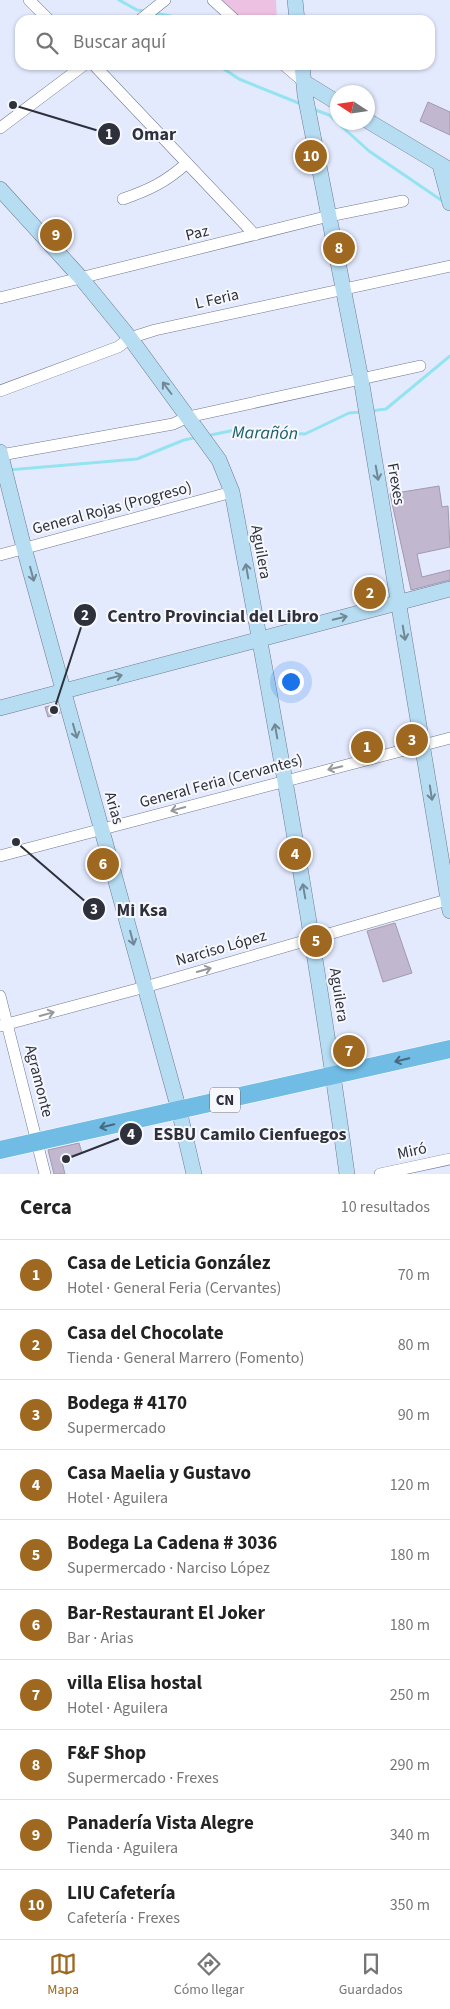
<!DOCTYPE html>
<html lang="es">
<head>
<meta charset="utf-8">
<style>
  body { margin:0; font-family:"Source Sans 3",sans-serif; background:#f6f6f6; color:#222 }
  .compass { position:absolute; left:330px; top:85px; width:45px; height:45px; border-radius:50%; background:#fff; box-shadow:0 1px 4px #0004; rotate:282deg }
  .you { position:absolute; left:290px; top:681px; width:18px; height:18px; margin:-12px; border:4px solid #fff; border-radius:50%; background:#1a73e8; box-shadow:0 0 0 8px #1a73e833 }
  .badge { display:grid; place-items:center; width:32px; height:32px; border-radius:50%; background:#9e6821; color:#fff; font-size:16px; font-weight:700 }
  .pin { position:absolute; translate:-50% -50%; border:2px solid #fff; box-shadow:0 1px 5px #0006 }
  .list { margin:0; padding:0; list-style:none }
  h2 { display:flex; justify-content:space-between; align-items:center; height:65px; margin:0; padding:0 20px; font-size:21px }
  h2 small { font-size:16px; font-weight:400; color:#767676 }
  .list li { display:grid; grid-template-columns:32px 1fr auto; gap:15px; align-items:center; box-sizing:border-box; height:70px; padding:0 20px; border-top:1px solid #e0e0e0 }
  .list b { display:block; font-size:19px; white-space:nowrap }
  .list p { margin:0; font-size:16px; white-space:nowrap; color:#767676 }
  .list em { font-size:16px; font-style:normal; color:#767676 }
  .icon { flex:none; width:28px; height:28px; fill:none; stroke:currentColor; stroke-width:2; stroke-linecap:round; stroke-linejoin:round }
  .map { position:relative; flex:none; width:450px; height:1174px; overflow:hidden }
  .search { position:absolute; background:#fff; box-shadow:0 1px 4px #0004; left:15px; right:15px; top:15px; height:55px; display:flex; align-items:center; gap:12px; box-sizing:border-box; padding:0 18px; border-radius:15px; color:#767676; font-size:19px }
  .sheet { height:765px; background:#fff }
  nav { display:flex; justify-content:space-around; align-items:center; box-sizing:border-box; height:70px; border-top:1px solid #e0e0e0; background:#fff; font-size:14px; color:#767676 }
  nav a { display:grid; justify-items:center; gap:2px }
  nav .on { color:#9e6821 }
  .map>svg:first-child { display:block }
  .green { fill:#edc1e2 }
  .lines { fill:none; stroke-linecap:round; stroke-linejoin:round }
  .stream { stroke:#94e3f0; stroke-width:3 }
  .building { fill:#c1b7cf; stroke:#a299af }
  .street-casing { stroke:#71788e; stroke-width:12 }
  .secondary-casing { stroke:#71788e; stroke-width:16 }
  .primary-casing { stroke:#fff; stroke-width:19 }
  .street { stroke:#fff; stroke-width:11 }
  .secondary { stroke:#b7ddf2; stroke-width:15 }
  .primary { stroke:#70bce4; stroke-width:18 }
  .oneway { stroke:#728796 }
  .oneway2 { stroke:#96989d }
  .oneway3 { stroke:#48697f }
  .labels { text-anchor:middle; dominant-baseline:central; stroke-width:4; stroke-linejoin:round; paint-order:stroke }
  .shield { fill:#f6f8fd; stroke:#6a6d75; stroke-width:1 }
  .shield-label { font-size:15px; font-weight:bold; fill:#2e313b }
  .street-label { font-size:16px; fill:#2e313b; stroke:#f6f8fd }
  .water-label { font-size:18px; font-style:italic; fill:#1c5d67; stroke:#f6f8fd }
  .leader { fill:none; stroke:#2e313b; stroke-width:2 }
  .callout-dot { fill:#2e313b; stroke:#f6f8fd; stroke-width:2 }
  .mark-label { font-size:15px; text-anchor:middle; font-weight:bold; fill:#fff }
  .callout-label { font-size:18px; text-anchor:middle; font-weight:bold; fill:#2e313b; stroke:#f6f8fd; stroke-width:4; stroke-linejoin:round; paint-order:stroke }
</style>
</head>
<body>
<div class="map">
<svg width="450" height="1174" viewBox="0 0 450 1174">
  <rect width="100%" height="100%" fill="#e4eafe"/>
  <path class="green" d="M219 0H276L277 20H241Z"/>
  <g class="lines">
    <path class="stream" d="M119 0 137 10 146 11
      M154 13 181 18 182 20
      M218 65 239 79 301 104
      M313 109 329 115 369 151 444 202
      M370 411 386 409 450 356
      M206 436 235 430 305 434 349 413 361 412
      M8 470 137 459 184 440 198 437"/>
  </g>
  <path class="building" d="M428 102 450 112V135L420 121Z
    M439 486 442 507 448 506 450 547 417 554 422 577 450 570V580L411 590 390 494Z
    M57 704 60 713 48 717 45 707Z
    M395 923 412 973 383 982 367 931Z
    M79 1143 82 1153 61 1158 65 1174H54L48 1150Z"/>
  <g class="lines">
    <g class="street-casing">
      <path id="street" d="M29 0 49 20
        M213 0 235 20
        M140 20 165 0
        M94 65 255 235
        M284 65 304 82
        M0 128 84 65
        M123 199C149 190 166 182 187 163
        M0 298 329 216 403 201
        M0 391 118 347 130 338 155 330 450 266
        M1 455 173 424 188 417 420 366
        M0 555 232 492
        M0 856 450 738
        M0 996 45 1174
        M0 1026 145 987 450 899
        M380 1174 450 1159"/>
    </g>
    <g class="secondary-casing">
      <path id="secondary" d="M295 0 297 20
        M302 65 305 95 361 379 450 911
        M304 82 338 103
        M368 121 450 170
        M440 165 450 203
        M0 189 81 278 130 338 219 460 232 492C275 719 316 946 347 1174
        M0 452 24 548 179 1110 194 1174
        M0 708 450 589"/>
    </g>
    <g class="primary-casing">
      <path id="primary" d="M0 1150 450 1049"/>
    </g>
    <use href="#street" class="street"/>
    <use href="#secondary" class="secondary"/>
    <use href="#primary" class="primary"/>
  </g>
  <defs><path id="oneway-shaft" d="M-6 0H5M1.5-3L5.5 0L1.5 3" fill="none" stroke-width="1.6" stroke-linecap="round" stroke-linejoin="round" transform="scale(1.25)"/></defs>
  <g class="oneway">
    <use href="#oneway-shaft" transform="translate(167 388) rotate(-127)"/>
    <use href="#oneway-shaft" transform="translate(377 473) rotate(80)"/>
    <use href="#oneway-shaft" transform="translate(247 571) rotate(-100)"/>
    <use href="#oneway-shaft" transform="translate(32 574) rotate(75)"/>
    <use href="#oneway-shaft" transform="translate(340 618) rotate(-14)"/>
    <use href="#oneway-shaft" transform="translate(404 633) rotate(80)"/>
    <use href="#oneway-shaft" transform="translate(115 677) rotate(-15)"/>
    <use href="#oneway-shaft" transform="translate(75 731) rotate(74)"/>
    <use href="#oneway-shaft" transform="translate(276 731) rotate(-100)"/>
    <use href="#oneway-shaft" transform="translate(431 793) rotate(81)"/>
    <use href="#oneway-shaft" transform="translate(304 891) rotate(-100)"/>
    <use href="#oneway-shaft" transform="translate(132 938) rotate(75)"/>
  </g>
  <g class="oneway2">
    <use href="#oneway-shaft" transform="translate(335 768) rotate(166)"/>
    <use href="#oneway-shaft" transform="translate(178 809) rotate(165)"/>
    <use href="#oneway-shaft" transform="translate(204 970) rotate(-16)"/>
    <use href="#oneway-shaft" transform="translate(47 1014) rotate(-15)"/>
  </g>
  <g class="oneway3">
    <use href="#oneway-shaft" transform="translate(402 1060) rotate(167)"/>
    <use href="#oneway-shaft" transform="translate(107 1126) rotate(167)"/>
  </g>
  <g class="labels">
    <rect class="shield" x="210" y="1087.5" width="30" height="25" rx="4"/>
    <g class="shield-label">
      <text x="225" y="1100">CN</text>
    </g>
    <g class="street-label">
      <text transform="translate(197 233) rotate(-14)">Paz</text>
      <text transform="translate(217 299) rotate(-13)">L Feria</text>
      <text transform="translate(396 484) rotate(80)">Frexes</text>
      <text transform="translate(112 508) rotate(-15)">General Rojas (Progreso)</text>
      <text transform="translate(261 552) rotate(80)">Aguilera</text>
      <text transform="translate(221 781) rotate(-15)">General Feria (Cervantes)</text>
      <text transform="translate(114 808) rotate(74)">Arias</text>
      <text transform="translate(221 948) rotate(-16)">Narciso López</text>
      <text transform="translate(339 995) rotate(81)">Aguilera</text>
      <text transform="translate(39 1081) rotate(76)">Agramonte</text>
      <text transform="translate(412 1151) rotate(-12)">Miró</text>
    </g>
    <g class="water-label">
      <text transform="translate(265 433) rotate(1)">Marañón</text>
    </g>
  </g>
  <path class="leader" d="M13 105L109 134M54 710L85 615M16 842L94 909M66 1159L131 1134"/>
  <g class="callout-dot">
    <circle cx="13" cy="105" r="5"/>
    <circle cx="54" cy="710" r="5"/>
    <circle cx="16" cy="842" r="5"/>
    <circle cx="66" cy="1159" r="5"/>
    <circle cx="109" cy="134" r="12"/>
    <circle cx="85" cy="615" r="12"/>
    <circle cx="94" cy="909" r="12"/>
    <circle cx="131" cy="1134" r="12"/>
  </g>
  <g class="mark-label">
    <text x="109" y="139">1</text>
    <text x="85" y="620">2</text>
    <text x="94" y="914">3</text>
    <text x="131" y="1139">4</text>
  </g>
  <g class="callout-label">
    <text x="154" y="140">Omar</text>
    <text x="213" y="622">Centro Provincial del Libro</text>
    <text x="142" y="916">Mi Ksa</text>
    <text x="250" y="1140">ESBU Camilo Cienfuegos</text>
  </g>
</svg>
<svg class="compass" viewBox="-18 -18 36 36"><path d="M0-13l5 13h-10z" fill="#e53935"/><path d="M0 13l5-13h-10z" fill="#767676"/></svg>
<div class="you"></div>
<div class="pin badge" style="left:367px;top:747px">1</div>
<div class="pin badge" style="left:370px;top:593px">2</div>
<div class="pin badge" style="left:412px;top:740px">3</div>
<div class="pin badge" style="left:295px;top:854px">4</div>
<div class="pin badge" style="left:316px;top:941px">5</div>
<div class="pin badge" style="left:103px;top:864px">6</div>
<div class="pin badge" style="left:349px;top:1051px">7</div>
<div class="pin badge" style="left:339px;top:248px">8</div>
<div class="pin badge" style="left:56px;top:235px">9</div>
<div class="pin badge" style="left:311px;top:156px">10</div>
<div class="search"><svg class="icon" aria-label="search" viewBox="0 0 24 24"><circle cx="10" cy="10" r="6"/><path d="M15 15l6 6"/></svg>Buscar aquí</div>
</div>
<section class="sheet">
<h2>Cerca<small>10 resultados</small></h2>
<ul class="list">
<li><span class="badge">1</span><div><b>Casa de Leticia González</b><p>Hotel · General Feria (Cervantes)</p></div><em>70 m</em></li>
<li><span class="badge">2</span><div><b>Casa del Chocolate</b><p>Tienda · General Marrero (Fomento)</p></div><em>80 m</em></li>
<li><span class="badge">3</span><div><b>Bodega # 4170</b><p>Supermercado</p></div><em>90 m</em></li>
<li><span class="badge">4</span><div><b>Casa Maelia y Gustavo</b><p>Hotel · Aguilera</p></div><em>120 m</em></li>
<li><span class="badge">5</span><div><b>Bodega La Cadena # 3036</b><p>Supermercado · Narciso López</p></div><em>180 m</em></li>
<li><span class="badge">6</span><div><b>Bar-Restaurant El Joker</b><p>Bar · Arias</p></div><em>180 m</em></li>
<li><span class="badge">7</span><div><b>villa Elisa hostal</b><p>Hotel · Aguilera</p></div><em>250 m</em></li>
<li><span class="badge">8</span><div><b>F&amp;F Shop</b><p>Supermercado · Frexes</p></div><em>290 m</em></li>
<li><span class="badge">9</span><div><b>Panadería Vista Alegre</b><p>Tienda · Aguilera</p></div><em>340 m</em></li>
<li><span class="badge">10</span><div><b>LIU Cafetería</b><p>Cafetería · Frexes</p></div><em>350 m</em></li>
</ul>
</section>
<nav>
<a class="on"><svg class="icon" aria-label="map" viewBox="0 0 24 24"><path d="M3 6l6-2 6 2 6-2v14l-6 2-6-2-6 2zM9 4v14M15 6v14"/></svg>Mapa</a>
<a><svg class="icon" aria-label="directions" viewBox="0 0 24 24"><path d="M12 3l9 9-9 9-9-9zM9 14v-3h6M13 9l2 2-2 2"/></svg>Cómo llegar</a>
<a><svg class="icon" aria-label="saved" viewBox="0 0 24 24"><path d="M7 4h10v16l-5-4-5 4z"/></svg>Guardados</a>
</nav>
</body>
</html>
